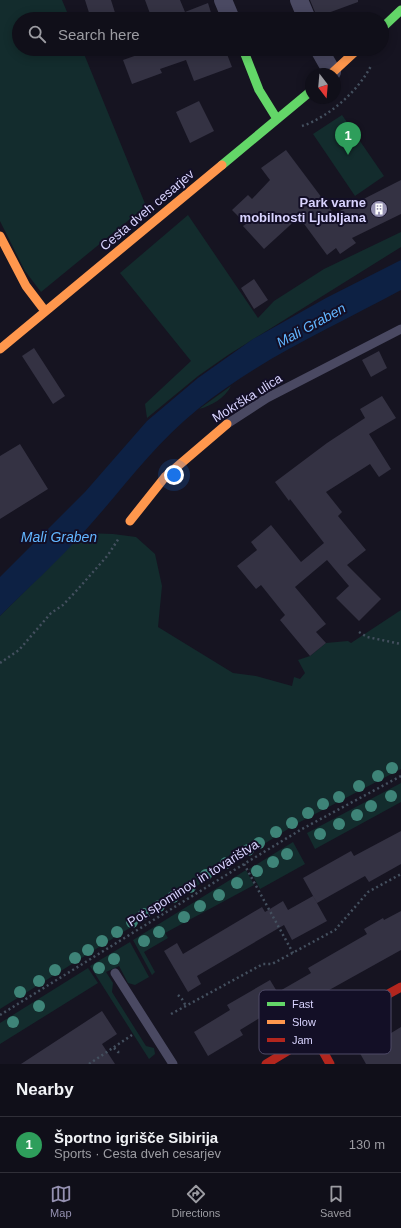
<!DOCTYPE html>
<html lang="en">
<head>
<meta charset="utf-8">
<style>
  body { margin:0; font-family:Helvetica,sans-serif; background:#191822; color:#f1f3f6 }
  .compass { position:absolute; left:305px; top:68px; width:36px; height:36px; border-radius:50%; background:#100f19; box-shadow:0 2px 10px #0003; rotate:164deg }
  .you { position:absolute; left:174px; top:475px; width:14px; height:14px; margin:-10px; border:3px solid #fff; border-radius:50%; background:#1a73e8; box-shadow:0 0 0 6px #1a73e833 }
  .badge { display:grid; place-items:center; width:26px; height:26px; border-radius:50%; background:#9591b1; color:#fff; font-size:13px; font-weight:700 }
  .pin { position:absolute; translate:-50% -33px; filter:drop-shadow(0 1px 2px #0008) }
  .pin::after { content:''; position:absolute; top:21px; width:14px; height:12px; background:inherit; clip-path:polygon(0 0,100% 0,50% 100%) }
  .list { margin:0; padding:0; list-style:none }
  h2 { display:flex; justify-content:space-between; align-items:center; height:52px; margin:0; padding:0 16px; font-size:17px }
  h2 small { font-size:13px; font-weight:400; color:#9c9ca2 }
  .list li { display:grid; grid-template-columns:26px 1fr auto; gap:12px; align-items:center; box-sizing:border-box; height:56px; padding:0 16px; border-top:1px solid #302f38 }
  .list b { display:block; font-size:15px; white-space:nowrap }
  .list p { margin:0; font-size:13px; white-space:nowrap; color:#9c9ca2 }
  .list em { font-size:13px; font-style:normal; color:#9c9ca2 }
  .icon { flex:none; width:22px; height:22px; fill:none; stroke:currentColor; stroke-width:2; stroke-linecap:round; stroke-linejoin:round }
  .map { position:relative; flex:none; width:401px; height:1064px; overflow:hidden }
  .search { position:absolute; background:#100f19; box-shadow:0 2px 10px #0003; left:12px; right:12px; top:12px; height:44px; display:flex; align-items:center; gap:10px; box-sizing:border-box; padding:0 14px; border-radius:22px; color:#9c9ca2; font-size:15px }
  .sheet { height:108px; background:#100f19 }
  nav { display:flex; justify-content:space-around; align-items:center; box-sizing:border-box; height:56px; border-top:1px solid #302f38; background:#100f19; font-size:11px; color:#9c9ca2 }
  nav a { display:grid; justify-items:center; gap:2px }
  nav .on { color:#9591b1 }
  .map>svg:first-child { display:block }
  .green { fill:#132c2d }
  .water { fill:#0d2144 }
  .building { fill:#343243 }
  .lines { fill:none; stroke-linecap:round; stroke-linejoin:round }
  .path { stroke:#44505f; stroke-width:2.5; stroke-dasharray:2 3; stroke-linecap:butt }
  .lane { stroke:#4a4962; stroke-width:9 }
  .street { stroke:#4a4962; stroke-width:18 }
  .fast { stroke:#63d668; stroke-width:9 }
  .slow { stroke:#ff974d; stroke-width:9 }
  .jam { stroke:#b3261e; stroke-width:9 }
  .tree { fill:#3e8478 }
  .labels { text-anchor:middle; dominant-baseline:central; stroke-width:4; stroke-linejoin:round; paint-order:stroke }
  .poi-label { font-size:13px; font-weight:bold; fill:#d9d4ff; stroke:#130f26; text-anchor:end }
  .street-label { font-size:13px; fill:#d9d4ff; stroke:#130f26 }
  .water-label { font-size:14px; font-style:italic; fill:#62b6ff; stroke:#130f26 }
  .key { fill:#130f26; stroke:#4e4a67; stroke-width:1 }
  .key-label { font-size:11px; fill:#d9d4ff }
</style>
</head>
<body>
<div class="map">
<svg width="401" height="1064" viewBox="0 0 401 1064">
  <rect width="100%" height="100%" fill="#161421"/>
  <path class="green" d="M0 0H62L70 19H19V49H82L146 206 41 292 25 271 0 221Z
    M342 115 384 176 355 196 313 134Z
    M188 215 258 318 274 301 324 269 401 232V247L228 355 198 376 147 418 145 404 191 361 120 273Z
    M231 386C225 398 211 406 199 409Z
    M83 533 113 534 136 537 155 554 162 586 158 627 233 673 256 676 292 686 294 677 300 679 305 673 298 660 310 656 326 643 348 641 351 643 401 610V769L296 824 0 1009V616Z
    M401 783V802L315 849 307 833Z
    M293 842 305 864 260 889 249 869Z
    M246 870 254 885 165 933 168 938 144 952 155 972 152 975 133 940Z
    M130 942 149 977 135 985 128 983 119 966 106 972 113 983 112 992 146 1046 154 1048 155 1054 149 1059 90 966Z
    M88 968 98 983 0 1044V1023Z"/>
  <path class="water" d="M401 260V290C333 327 259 359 198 409 154 444 121 491 83 533 57 562 28 588 0 616V577L85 492 147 421 198 378 253 339 326 298Z"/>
  <path class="building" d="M85 0H111L117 19H91Z
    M145 0H180L185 12 208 3 213 19H152Z
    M310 0H358V2L317 17Z
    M138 49H210V50L206 52 208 55 225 49 232 67 194 81 186 60 160 69 162 73 132 84 123 60 140 54Z
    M199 101 214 131 190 143 176 112Z
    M286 150 334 214 401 180V214L352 238 356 243 340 254 336 248 327 255 299 217 264 249 243 226 246 224 232 210 248 195 252 199 270 180 261 168Z
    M254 279 268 300 254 309 241 288Z
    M34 348 65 396 53 404 22 356Z
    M379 351 387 368 371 377 362 360Z
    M382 396 396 418 369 434 391 469 379 477 370 464 326 492 342 512 338 516 366 550 347 565 381 599 359 621 336 598 349 586 327 560 295 587 326 624 316 632 326 643 310 656 280 620 285 615 261 585 256 589 237 566 257 550 251 542 271 525 301 562 324 543 290 499 289 501 275 482 327 443 365 418 360 409Z
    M20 444 48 489 0 519V456Z
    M401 831V864L369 882 365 876 317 903 303 878 351 851 354 856Z
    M313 896 327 921 292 940 284 925 197 976 201 984 188 992 164 951 177 943 183 954 262 907 265 912 283 901 288 910Z
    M401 911V950L322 994 324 996 292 1015 278 992 311 973 308 968 367 934 364 929 383 918 384 920Z
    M270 980 284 1003 240 1030 243 1035 208 1056 194 1032 230 1010 227 1005Z
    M102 1011 117 1034 102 1044 115 1064H21Z
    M401 1027V1064H366L357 1048 371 1040 373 1044Z"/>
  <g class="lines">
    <path class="path" d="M302 126C329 117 358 91 371 66
      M359 632 367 637 401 644
      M0 663 19 650 51 613 63 605 78 589 108 555 119 538
      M244 864 293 953
      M178 995 182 999 186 1006
      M171 1014 263 964H272L335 930 368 892 401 874
      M0 1015 244 864 302 829 401 776
      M114 1048 118 1052H121
      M89 1064 132 1035"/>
    <path class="lane" d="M227 424 267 398 401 329
      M115 973 173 1064"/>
    <path class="street" d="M223 0 231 19
      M299 0 307 19
      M319 49 332 72"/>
    <path class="fast" d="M382 28 401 10
      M243 49 259 90 277 119
      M222 165 311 91"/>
    <path class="slow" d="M331 74 358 49
      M0 236 26 286 45 311
      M0 349 222 165
      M130 521 165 477 227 424"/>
    <path class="jam" d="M314 1035 330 1064
      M266 1064 314 1035 401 987"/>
  </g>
  <g class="tree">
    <circle cx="392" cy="768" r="6"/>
    <circle cx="378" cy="776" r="6"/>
    <circle cx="359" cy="786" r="6"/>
    <circle cx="391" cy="796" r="6"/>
    <circle cx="339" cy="797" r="6"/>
    <circle cx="323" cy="804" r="6"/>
    <circle cx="371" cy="806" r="6"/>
    <circle cx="308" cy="813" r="6"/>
    <circle cx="357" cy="815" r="6"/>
    <circle cx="292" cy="823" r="6"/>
    <circle cx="339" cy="824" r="6"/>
    <circle cx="276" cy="832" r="6"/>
    <circle cx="320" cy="834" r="6"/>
    <circle cx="259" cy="843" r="6"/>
    <circle cx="248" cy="850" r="6"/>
    <circle cx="287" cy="854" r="6"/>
    <circle cx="273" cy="862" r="6"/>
    <circle cx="226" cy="863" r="6"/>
    <circle cx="257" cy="871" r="6"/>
    <circle cx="206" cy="875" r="6"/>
    <circle cx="237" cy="883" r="6"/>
    <circle cx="190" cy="887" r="6"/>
    <circle cx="219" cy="895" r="6"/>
    <circle cx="173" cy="897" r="6"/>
    <circle cx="159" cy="906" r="6"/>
    <circle cx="200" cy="906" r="6"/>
    <circle cx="144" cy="914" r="6"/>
    <circle cx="184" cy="917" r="6"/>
    <circle cx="132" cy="922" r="6"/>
    <circle cx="117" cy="932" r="6"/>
    <circle cx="159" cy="932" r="6"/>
    <circle cx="102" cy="941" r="6"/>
    <circle cx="144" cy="941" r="6"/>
    <circle cx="88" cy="950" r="6"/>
    <circle cx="75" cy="958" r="6"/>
    <circle cx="114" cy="959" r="6"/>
    <circle cx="99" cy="968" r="6"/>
    <circle cx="55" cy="970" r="6"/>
    <circle cx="39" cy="981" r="6"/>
    <circle cx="20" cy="992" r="6"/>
    <circle cx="39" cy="1006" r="6"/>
    <circle cx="13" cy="1022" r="6"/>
  </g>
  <defs>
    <g id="building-disc" transform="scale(0.9)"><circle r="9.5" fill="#9591b1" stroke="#130f26"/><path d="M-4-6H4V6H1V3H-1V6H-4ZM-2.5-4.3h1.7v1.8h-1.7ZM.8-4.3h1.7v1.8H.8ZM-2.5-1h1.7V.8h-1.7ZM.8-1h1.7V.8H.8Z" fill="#fff"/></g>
  </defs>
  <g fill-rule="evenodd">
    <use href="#building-disc" x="379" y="209"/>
  </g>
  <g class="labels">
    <g class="poi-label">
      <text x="366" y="202">Park varne<tspan x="366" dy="15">mobilnosti Ljubljana</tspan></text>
    </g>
    <g class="street-label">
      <text transform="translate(147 210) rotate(-40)">Cesta dveh cesarjev</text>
      <text transform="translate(247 398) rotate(-32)">Mokrška ulica</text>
      <text transform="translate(193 883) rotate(-32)">Pot spominov in tovarištva</text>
    </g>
    <g class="water-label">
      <text transform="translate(311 325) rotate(-29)">Mali Graben</text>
      <text x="59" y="537">Mali Graben</text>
    </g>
  </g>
  <rect x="259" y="990" width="132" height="64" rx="6" class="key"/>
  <rect x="267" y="1002" width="18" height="4" fill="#63d668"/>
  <rect x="267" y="1020" width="18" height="4" fill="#ff974d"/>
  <rect x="267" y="1038" width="18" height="4" fill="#b3261e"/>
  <g class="key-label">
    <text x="292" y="1008">Fast</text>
    <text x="292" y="1026">Slow</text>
    <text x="292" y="1044">Jam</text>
  </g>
</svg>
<svg class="compass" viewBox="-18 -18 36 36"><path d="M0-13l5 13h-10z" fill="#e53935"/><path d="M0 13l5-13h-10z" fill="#9c9ca2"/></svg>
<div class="you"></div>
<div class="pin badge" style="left:348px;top:155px;background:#2e9e5b">1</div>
<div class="search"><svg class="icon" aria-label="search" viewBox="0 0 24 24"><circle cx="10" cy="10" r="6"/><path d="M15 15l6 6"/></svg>Search here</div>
</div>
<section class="sheet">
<h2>Nearby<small></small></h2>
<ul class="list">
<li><span class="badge" style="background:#2e9e5b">1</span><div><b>Športno igrišče Sibirija</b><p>Sports · Cesta dveh cesarjev</p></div><em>130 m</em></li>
</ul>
</section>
<nav>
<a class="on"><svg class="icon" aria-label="map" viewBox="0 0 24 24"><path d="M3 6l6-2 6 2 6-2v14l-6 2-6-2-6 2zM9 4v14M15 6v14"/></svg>Map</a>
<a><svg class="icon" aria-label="directions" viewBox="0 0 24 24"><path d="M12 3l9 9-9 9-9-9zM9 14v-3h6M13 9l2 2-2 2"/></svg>Directions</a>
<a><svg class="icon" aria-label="saved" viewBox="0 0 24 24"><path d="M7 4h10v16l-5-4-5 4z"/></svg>Saved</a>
</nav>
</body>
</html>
